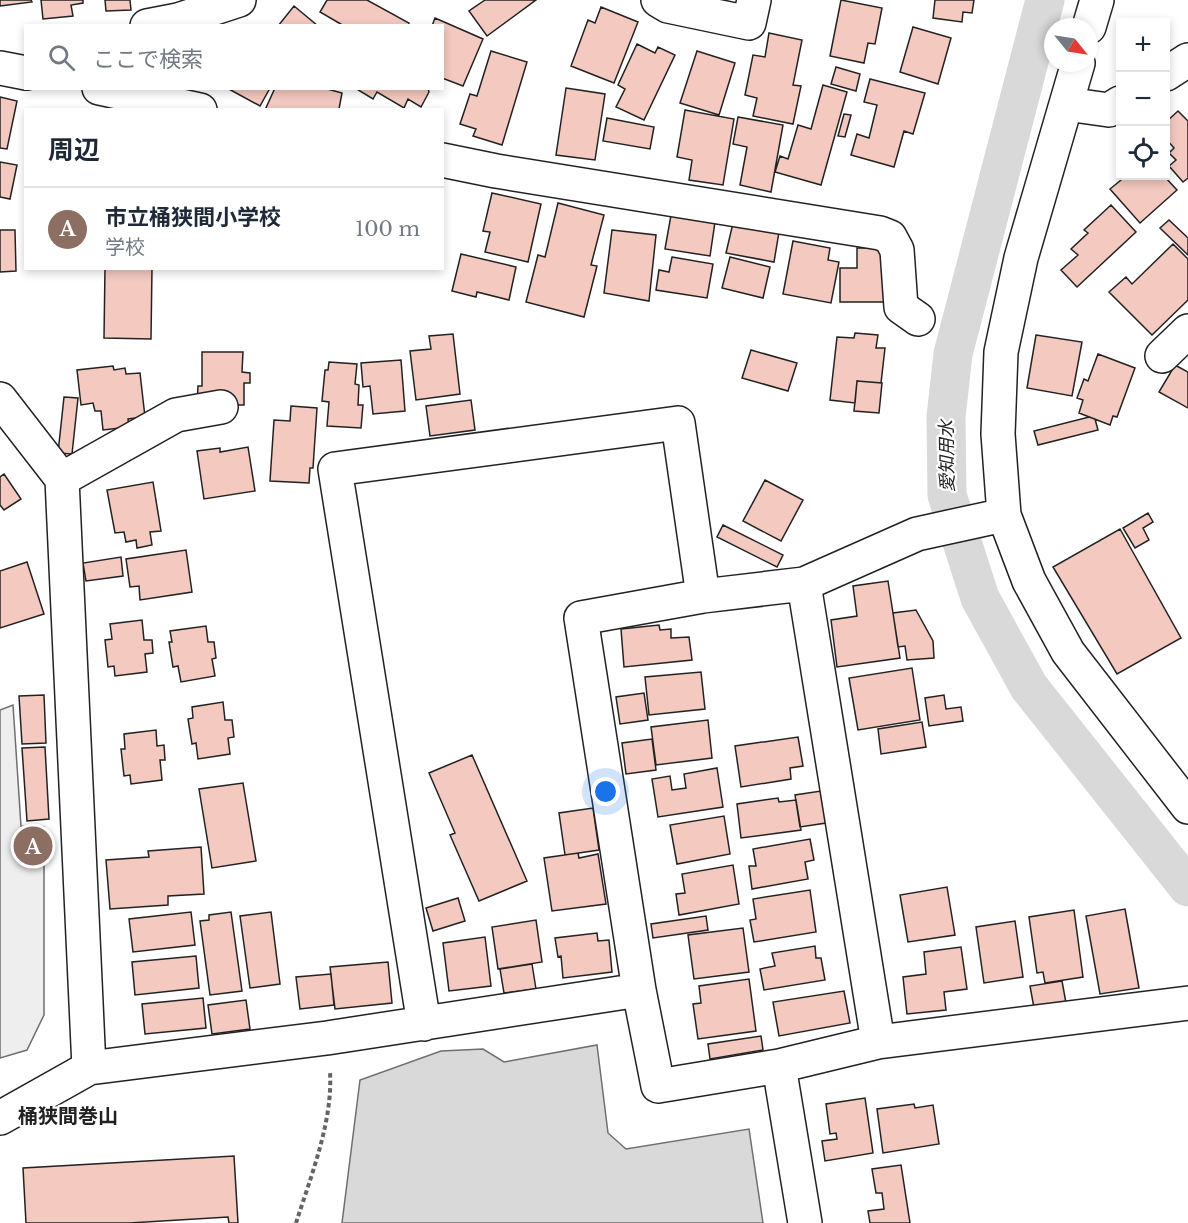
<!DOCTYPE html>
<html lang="ja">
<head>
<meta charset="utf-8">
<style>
  body { margin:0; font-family:"Libre Baskerville","Noto Sans JP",serif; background:#f2f2f3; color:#1f2937 }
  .controls { position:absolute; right:18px; top:18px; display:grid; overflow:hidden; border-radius:0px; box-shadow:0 3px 9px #0003 }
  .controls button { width:54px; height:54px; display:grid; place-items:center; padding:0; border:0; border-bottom:2px solid #e0e1e3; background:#fff; color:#1f2937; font:30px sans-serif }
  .compass { position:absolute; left:1044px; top:18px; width:54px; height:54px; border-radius:50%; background:#fff; box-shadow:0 3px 9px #0003; rotate:120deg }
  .you { position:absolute; left:606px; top:792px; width:21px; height:21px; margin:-15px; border:4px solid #fff; border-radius:50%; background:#1a73e8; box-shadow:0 0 0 9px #1a73e833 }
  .badge { display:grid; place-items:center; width:39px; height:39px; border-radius:50%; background:#c62828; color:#fff; font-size:20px; font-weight:700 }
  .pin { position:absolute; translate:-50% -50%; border:3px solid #fff; box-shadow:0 2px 6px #0006 }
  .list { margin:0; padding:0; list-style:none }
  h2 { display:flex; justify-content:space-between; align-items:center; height:78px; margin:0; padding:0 24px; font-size:26px }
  h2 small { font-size:20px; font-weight:400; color:#747a83 }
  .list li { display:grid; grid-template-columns:39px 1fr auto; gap:18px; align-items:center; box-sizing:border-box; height:84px; padding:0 24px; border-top:2px solid #e0e1e3 }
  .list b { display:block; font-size:22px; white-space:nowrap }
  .list p { margin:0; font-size:20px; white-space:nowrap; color:#747a83 }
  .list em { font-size:20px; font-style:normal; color:#747a83 }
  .icon { flex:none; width:33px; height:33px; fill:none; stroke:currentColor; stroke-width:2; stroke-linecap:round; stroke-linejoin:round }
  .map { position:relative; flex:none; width:1188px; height:1223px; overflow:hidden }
  .search { position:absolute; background:#fff; box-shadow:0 3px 9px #0003; left:24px; top:24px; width:420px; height:66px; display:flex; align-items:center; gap:15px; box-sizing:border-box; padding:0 21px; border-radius:0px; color:#747a83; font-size:22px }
  .panel { position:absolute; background:#fff; box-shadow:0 3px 9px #0003; left:24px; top:108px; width:420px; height:162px; border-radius:0px }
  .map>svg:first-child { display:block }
  .green { fill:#eee; stroke:#6f6f6f; stroke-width:1.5 }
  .water { fill:#d9d9d9; stroke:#6f6f6f; stroke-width:1.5 }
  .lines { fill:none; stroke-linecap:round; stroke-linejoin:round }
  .canal { stroke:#d9d9d9; stroke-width:39 }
  .building { fill:#f3c9c0; stroke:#222; stroke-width:1.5 }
  .minor-casing { stroke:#222; stroke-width:36 }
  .path { stroke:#646464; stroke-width:4; stroke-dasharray:4.5 3; stroke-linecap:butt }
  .minor { stroke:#fff; stroke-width:33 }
  .labels { text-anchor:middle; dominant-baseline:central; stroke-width:4.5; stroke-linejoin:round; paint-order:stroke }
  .water-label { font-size:18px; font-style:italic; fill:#222; stroke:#fff }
  .quarter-label { font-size:20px; font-weight:bold; fill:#222; stroke:#fff }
</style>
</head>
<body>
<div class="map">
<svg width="1188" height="1223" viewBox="0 0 1188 1223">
  <rect width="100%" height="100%" fill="#fff"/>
  <path class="green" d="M13 705 21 826 44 827V1015L27 1050 0 1058V710Z"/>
  <path class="water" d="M597 1045 608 1133 626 1149 749 1129 763 1223H342L360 1080 441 1051 483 1049 504 1062Z"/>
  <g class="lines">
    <path class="canal" d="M1045 0 953 354 946 417 947 495 980 598 1029 687 1188 887"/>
  </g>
  <path class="building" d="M0 0H31L32 2 0 6Z
    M41 0H83V3L71 5 73 16 43 19Z
    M105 0H130L131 10 106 11Z
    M327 0H367L409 23 408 26H344L320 12Z
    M485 0H536L487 36 469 11Z
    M841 0 882 8 875 44 868 43 864 63 830 56Z
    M935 0H974L972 13 963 12 962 22 933 18Z
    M294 6 318 26H278Z
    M601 7 638 22 614 83 571 66 588 20 595 23Z
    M435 18 483 39 463 86 442 78V26H432Z
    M913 27 951 38 938 84 900 72Z
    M769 33 802 40 793 85 801 86 793 124 753 116 757 98 745 95 753 55 765 57Z
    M637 44 655 53 658 47 675 55 644 120 616 107 625 89 618 85Z
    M491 51 527 62 502 145 473 136 476 129 460 124 470 94 477 96Z
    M697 51 735 63 719 115 680 103Z
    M836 67 860 74 856 91 831 84Z
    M870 79 925 93 913 134 904 131 894 167 851 155 857 134 869 138 877 105 864 102Z
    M823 85 847 92 821 185 775 172 780 156 788 159 798 125 811 129Z
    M227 88H270L260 106Z
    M275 88H324L342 93 339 109 265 110Z
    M355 88H428L429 92 421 107 408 99 404 108 377 92 373 99Z
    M566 88 605 94 595 160 556 155Z
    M0 97 17 101 7 149 0 148Z
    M685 110 734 119 723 185 689 180 692 160 677 157Z
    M1178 111 1188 121V178L1183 182 1169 166 1176 160 1169 153 1174 148 1166 139V122Z
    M844 114 851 115 845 137 838 136Z
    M738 117 783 125 771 192 740 185 747 147 733 144Z
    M607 118 654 127 650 149 603 141Z
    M0 162 17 165 10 199 0 197Z
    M1126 176H1130L1132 178 1135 176H1164L1177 190 1140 223 1110 189Z
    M492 193 541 204 528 262 485 252 490 232 483 231Z
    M558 203 604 215 591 265 597 266 584 317 526 302 538 255 545 257Z
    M1111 205 1136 232 1077 287 1061 270 1078 255 1071 249 1088 233 1084 230Z
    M671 215 715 222 710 256 665 249Z
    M1169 220 1188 238V255L1160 228Z
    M733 223 780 226 774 262 726 253Z
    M0 230H15L16 271 0 272Z
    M612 230 656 235 649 301 604 293Z
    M793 241 830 248 828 260 839 262 831 303 783 294Z
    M1173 244 1188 259V300L1152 335 1109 292 1126 277 1132 284Z
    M857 248H884V302H840V268H857Z
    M461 254 516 267 509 300 477 292 476 297 452 291Z
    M672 257 713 264 707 298 656 290 659 270 669 272Z
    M730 257 770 267 763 298 722 288Z
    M105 268H152L151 339 104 338Z
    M855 333 878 335 876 348H885L881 383 857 381 855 403 830 400 837 337 854 338Z
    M453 334 460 394 416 400 410 351 431 349 429 336Z
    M1036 335 1082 342 1072 396 1027 388Z
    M751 350 797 363 788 391 742 378Z
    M202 352H243L242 372 250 373V383H244V405H197L198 386H202Z
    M1098 354 1135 368 1117 417 1113 416 1110 425 1079 413 1083 400 1077 398 1084 379 1088 381Z
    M401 360 405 411 373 414 370 386 363 387 361 363Z
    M329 362 357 364 355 384 359 385 358 405H363L361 428 327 426 329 402 322 401 325 370H328Z
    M1175 365 1188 372V408L1159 392Z
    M113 366 114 370 125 368 126 374 140 373 145 417 128 419 129 427 103 430 101 411H95L93 403 81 405 77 370Z
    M857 381 882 383 879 413 854 411Z
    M64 397 78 398 72 454 58 453Z
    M471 400 475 430 430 436 426 406Z
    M291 406 317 408 313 468H310L309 483 270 481 274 420 290 421Z
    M1089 417 1095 419 1098 430 1038 445 1034 431Z
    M248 447 255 491 204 499 197 451 220 448V452Z
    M4 474 21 499 4 510 0 505V477Z
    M765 480 803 500 781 541 743 521Z
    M153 482 161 531 150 532 152 545 137 548 136 540 126 542 124 532 115 533 107 490Z
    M1148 513 1153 522 1143 528 1149 540 1135 548 1123 528Z
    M723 525 783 555 777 567 717 537Z
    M1120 529 1181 638 1117 674 1053 567Z
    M186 550 192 592 140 600 139 586 130 587 126 559Z
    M121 557 123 576 86 581 83 563Z
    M27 562 44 614 0 628V571Z
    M888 581 900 658 837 667 831 620 857 616 853 586Z
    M916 610 933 641 934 658 907 660 905 646 898 647 893 613Z
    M142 620 144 640H152L153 653 145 654 147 672 115 676 114 666 108 667 105 640 112 639 110 624Z
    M659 625 660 630 671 629V638L689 637 692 660 624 667 621 629Z
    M206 626 208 642H214L216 658 212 659 215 676 181 682 178 666 173 667 169 642H172L170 631Z
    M912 668 920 720 858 730 849 678Z
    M701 672 705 709 649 715 645 677Z
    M644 693 648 720 620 724 616 697Z
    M44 695 46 743 22 744 19 696Z
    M944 695 946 709 961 707 963 721 929 726 925 698Z
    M223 702 225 720H232L234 737 228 738 230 754 198 759 196 743 192 744 188 719 193 718 192 707Z
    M708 720 712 758 656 765 651 727Z
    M922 722 926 747 881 754 878 729Z
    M156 730 157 746 164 745 165 760H160L162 780 131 784 130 775 124 776 121 749H125L124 734Z
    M798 737 803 766 790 768 791 779 741 787 735 746Z
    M652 739 656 770 626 774 622 743Z
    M45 747 49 819 27 821 22 748Z
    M472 755 527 881 479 901 450 835 455 833 429 773Z
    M717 768 723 807 658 817 652 779 670 776 672 790 686 788 684 774Z
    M243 783 256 861 212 868 199 789Z
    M821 791 826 823 800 827 795 795Z
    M778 798 779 802 796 800 801 830 741 838 737 804Z
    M593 808 599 850 565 855 559 813Z
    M724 816 730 854 677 864 670 825Z
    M810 839 814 860 805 862 808 879 752 889 749 866H756L753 849Z
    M201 847 204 894 168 896V905L110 909 106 860 149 857 148 851Z
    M578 853 579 858 598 854 606 904 552 911 544 858Z
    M733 865 739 904 679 915 676 894 685 893 682 874Z
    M947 887 955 935 908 942 900 895Z
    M810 890 816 932 754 942 750 920 756 919 753 899Z
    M458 898 465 921 433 931 426 908Z
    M1125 909 1139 988 1100 994 1086 916Z
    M1074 910 1083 977 1045 983 1043 972 1037 973 1029 917Z
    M191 912 195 945 133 952 129 919Z
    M231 912 242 991 210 995 200 921 209 920V915Z
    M271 912 280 984 250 988 240 916Z
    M706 916 708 930 653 938 651 924Z
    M536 920 542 962 498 969 492 927Z
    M1015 921 1023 977 984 983 976 927Z
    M743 928 749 972 694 979 688 935Z
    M597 933 598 941 609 940 612 972 563 978 561 956 558 957 555 938Z
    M485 937 491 986 449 991 443 943Z
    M815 946 816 958H821L825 980 764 990 760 969 775 966 772 953Z
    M961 947 967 989 944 992 946 1010 907 1014 903 977 926 974 924 952Z
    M196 956 199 988 135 995 132 962Z
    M388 962 392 1003 335 1009 330 967Z
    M532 964 536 989 504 993 500 969Z
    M331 974 334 1005 300 1009 296 977Z
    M749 979 756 1031 698 1039 693 1004 701 1003 699 986Z
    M1062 981 1066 1003 1034 1008 1030 986Z
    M844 991 850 1023 779 1036 773 1002Z
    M203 998 206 1028 145 1034 142 1004Z
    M246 1000 250 1029 212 1034 208 1005Z
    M761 1036 763 1050 710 1059 708 1044Z
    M865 1098 873 1153 825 1161 822 1141 837 1139 836 1133 830 1134 826 1104Z
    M914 1104 915 1108 933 1105 939 1144 883 1153 877 1109Z
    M234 1156 238 1223H229L228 1217 129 1223H26L23 1168Z
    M901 1165 910 1223H870L868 1211 884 1209 882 1193H876L872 1169Z"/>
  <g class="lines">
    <g class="minor-casing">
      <path id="minor" d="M658 0 668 6 749 23 754 0
        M147 26 178 20 239 0
        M1089 27 1097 0
        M1078 63 1021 258 1001 352 998 434 1004 515 1029 581 1068 652 1188 807
        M0 68 26 73
        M1166 74 1188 60
        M99 88 200 110
        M1066 104 1109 110 1120 103
        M442 160 496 171 880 233 890 237 897 250 901 307 918 319
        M1162 356 1188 331
        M0 399 62 479 89 1068 0 1118
        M62 479 176 415 221 407
        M1004 515 917 534 804 584 703 596 581 618 639 990 658 1086 779 1066 878 1042 1188 1003
        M804 584 878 1042
        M424 1024 335 469 678 423 703 596
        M779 1066 805 1223
        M89 1068 327 1038 639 990"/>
    </g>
    <path class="path" d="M296 1223C311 1176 333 1121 330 1072"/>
    <use href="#minor" class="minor"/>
  </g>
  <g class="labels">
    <g class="water-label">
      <text transform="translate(947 456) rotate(-91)">愛知用水</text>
    </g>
    <g class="quarter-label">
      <text x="68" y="1116">桶狭間巻山</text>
    </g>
  </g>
</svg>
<div class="controls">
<button>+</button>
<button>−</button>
<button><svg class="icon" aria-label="locate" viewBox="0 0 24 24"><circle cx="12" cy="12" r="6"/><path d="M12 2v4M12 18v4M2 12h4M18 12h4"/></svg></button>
</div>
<svg class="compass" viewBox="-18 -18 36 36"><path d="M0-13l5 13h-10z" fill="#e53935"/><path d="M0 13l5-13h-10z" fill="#747a83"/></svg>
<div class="you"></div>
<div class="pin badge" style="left:33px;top:846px;background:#8d6e63">A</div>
<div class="search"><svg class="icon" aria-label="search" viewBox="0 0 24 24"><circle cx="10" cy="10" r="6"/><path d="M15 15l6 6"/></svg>ここで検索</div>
<section class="panel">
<h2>周辺<small></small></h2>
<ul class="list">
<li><span class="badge" style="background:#8d6e63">A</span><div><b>市立桶狭間小学校</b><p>学校</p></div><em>100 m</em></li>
</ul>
</section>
</div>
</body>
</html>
